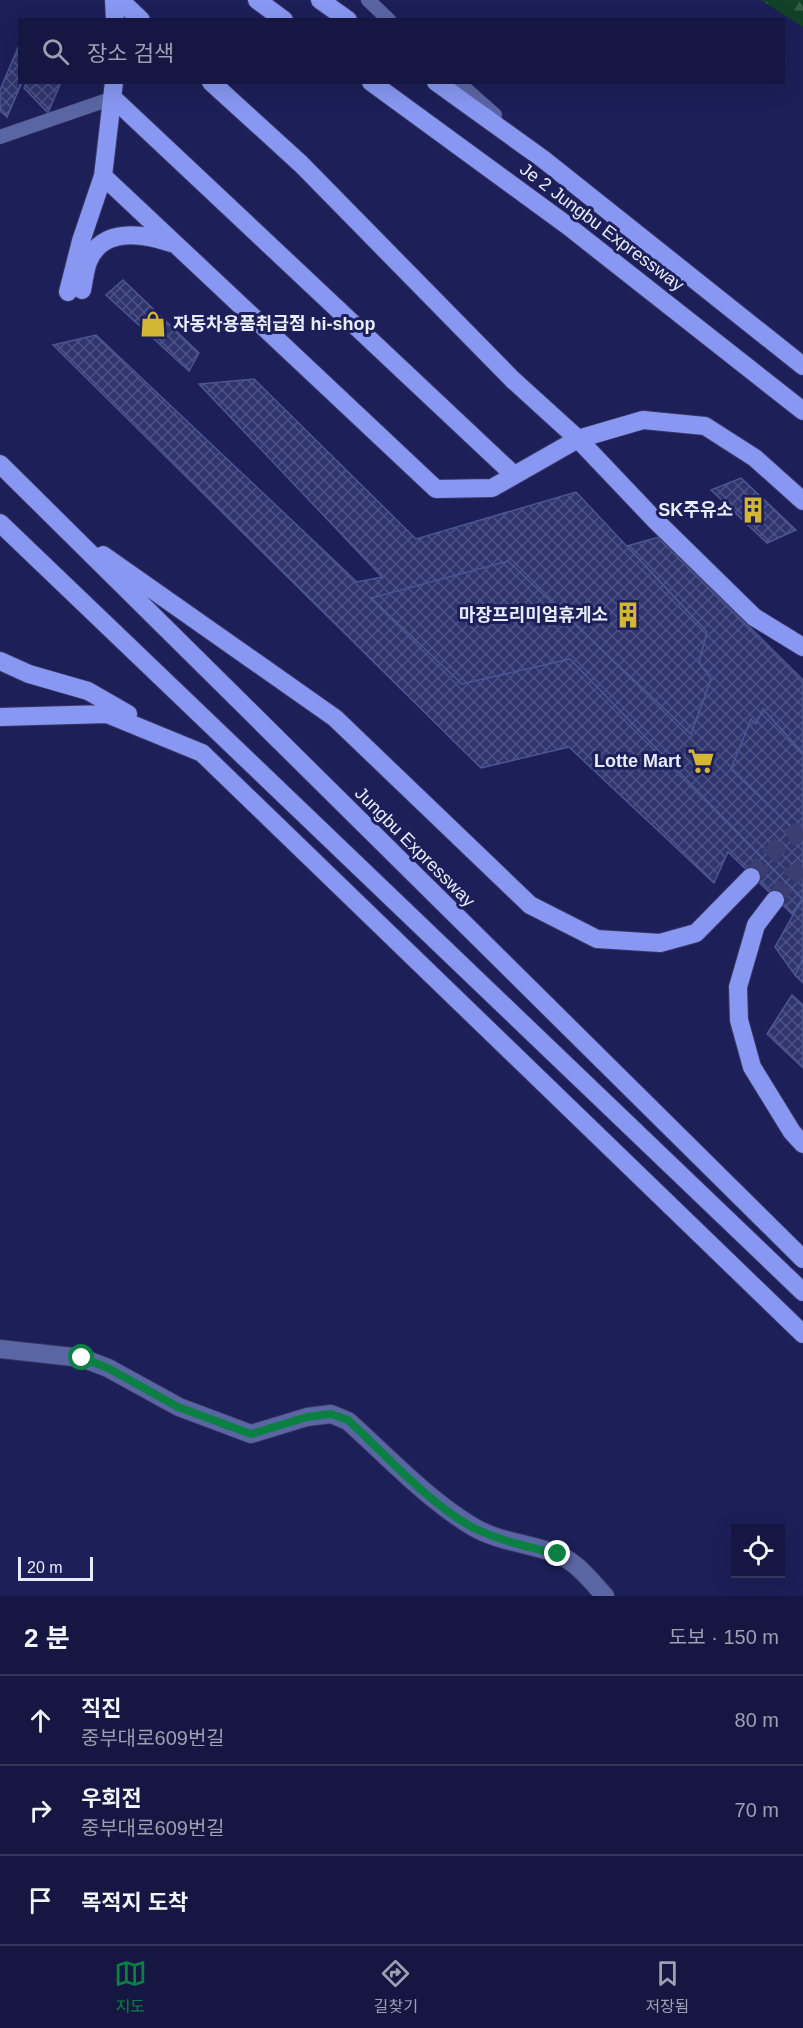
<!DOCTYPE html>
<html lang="ko">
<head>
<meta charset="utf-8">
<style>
  body { margin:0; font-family:Arial,"Noto Sans KR",sans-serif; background:#22244d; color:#f1f3f6 }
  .controls { position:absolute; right:18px; bottom:18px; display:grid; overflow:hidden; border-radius:0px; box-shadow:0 6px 24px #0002 }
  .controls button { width:54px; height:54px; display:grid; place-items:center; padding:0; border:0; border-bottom:2px solid #34365b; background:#151742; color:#f1f3f6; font:30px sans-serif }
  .scale { position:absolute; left:18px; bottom:15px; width:75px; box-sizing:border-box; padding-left:6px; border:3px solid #e8ecfa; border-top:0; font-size:16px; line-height:21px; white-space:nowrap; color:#e8ecfa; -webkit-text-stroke:4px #1c1f58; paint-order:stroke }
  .stop { position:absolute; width:18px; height:18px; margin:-14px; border:4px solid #0b8043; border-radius:50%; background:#fff }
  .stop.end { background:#0b8043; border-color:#fff; box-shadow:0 2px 6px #0008 }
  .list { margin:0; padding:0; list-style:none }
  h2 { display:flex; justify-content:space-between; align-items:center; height:78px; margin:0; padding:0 24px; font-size:26px }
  h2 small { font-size:20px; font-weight:400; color:#9d9fb2 }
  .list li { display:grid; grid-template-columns:39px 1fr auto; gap:18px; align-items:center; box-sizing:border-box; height:90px; padding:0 24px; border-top:2px solid #34365b }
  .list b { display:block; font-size:22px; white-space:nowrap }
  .list p { margin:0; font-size:20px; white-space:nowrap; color:#9d9fb2 }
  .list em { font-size:20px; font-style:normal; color:#9d9fb2 }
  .icon { flex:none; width:33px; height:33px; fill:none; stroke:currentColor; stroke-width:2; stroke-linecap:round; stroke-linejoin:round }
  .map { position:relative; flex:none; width:803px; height:1596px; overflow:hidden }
  .search { position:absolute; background:#151742; box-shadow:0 6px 24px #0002; left:18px; right:18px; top:18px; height:66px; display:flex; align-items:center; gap:15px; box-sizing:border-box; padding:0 21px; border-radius:0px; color:#9d9fb2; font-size:22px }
  .sheet { height:348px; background:#151742 }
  nav { display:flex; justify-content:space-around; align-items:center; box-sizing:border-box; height:84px; border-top:2px solid #34365b; background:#151742; font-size:16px; color:#9d9fb2 }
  nav a { display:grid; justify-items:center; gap:3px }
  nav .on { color:#0b8043 }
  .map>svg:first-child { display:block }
  .forest { fill:url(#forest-firs) }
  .building { fill:url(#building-cross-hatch); stroke:#4c5694; stroke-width:1.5 }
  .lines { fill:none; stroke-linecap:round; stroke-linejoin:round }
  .highway-tunnel { stroke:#3b3e70; stroke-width:18; stroke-dasharray:18 9; stroke-linecap:butt }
  .lane-casing { stroke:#3a3665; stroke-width:15 }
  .street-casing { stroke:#3a3665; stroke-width:20 }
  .highway-casing { stroke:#3a3665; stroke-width:20 }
  .lane { stroke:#5a65a4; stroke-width:14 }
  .street { stroke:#5a65a4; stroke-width:18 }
  .highway { stroke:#8897f1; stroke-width:18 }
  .route { stroke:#0b8043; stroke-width:8 }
  .labels { text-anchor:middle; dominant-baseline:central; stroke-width:6; stroke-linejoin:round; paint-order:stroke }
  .street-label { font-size:18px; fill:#e8ecfa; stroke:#1c1f58 }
  .poi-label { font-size:18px; font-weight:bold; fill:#e8ecfa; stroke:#1c1f58; text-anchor:end }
</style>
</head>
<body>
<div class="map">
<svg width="803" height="1596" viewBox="0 0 803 1596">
  <defs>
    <pattern id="forest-firs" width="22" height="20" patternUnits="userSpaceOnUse" patternTransform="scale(1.5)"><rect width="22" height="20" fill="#114227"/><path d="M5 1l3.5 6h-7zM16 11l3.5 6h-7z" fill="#345d47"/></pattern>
    <pattern id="building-cross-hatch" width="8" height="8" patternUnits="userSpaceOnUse" patternTransform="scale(1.5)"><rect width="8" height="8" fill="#2f366e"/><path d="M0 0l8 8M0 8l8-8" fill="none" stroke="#4d5384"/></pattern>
  </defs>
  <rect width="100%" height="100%" fill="#1c1f58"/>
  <path class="forest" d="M761 0H803V27Z"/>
  <path class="building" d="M20 43 22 82 7 117 0 111V90Z
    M27 82H61L48 113 24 88Z
    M123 280 199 353 189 371 106 295Z
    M96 335 357 582 382 577 199 384 254 379 416 539 576 492 707 632 699 662 711 679 691 734 508 561 371 598 462 684 570 659 802 899 792 914 728 852 714 883 569 747 481 768 53 345Z
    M741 478 796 530 767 543 711 490Z
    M659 537 803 680V753L763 709 756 724 751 719 731 769 803 838V958L795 975 775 947 802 899 570 659 462 684 371 598 508 561 691 734 711 679 699 662 707 632 627 546Z
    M763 709 803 754V838L731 769 751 719 756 724Z
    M803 959V983L795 975Z
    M792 995 803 1005V1068L767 1034Z"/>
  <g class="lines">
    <path class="highway-tunnel" d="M751 877 783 841 803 830
      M775 900 793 874 803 869"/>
    <g class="lane-casing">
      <path id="lane" d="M368 0 389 20
        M458 82 495 115
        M0 137 113 98"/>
    </g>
    <g class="street-casing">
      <path id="street" d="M0 1349 82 1358 108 1368 179 1407 251 1434 307 1417 331 1414 348 1421C387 1456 425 1497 470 1525 497 1542 528 1543 557 1554 577 1562 591 1581 605 1596"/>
    </g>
    <g class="highway-casing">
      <path id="highway" d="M114 0 115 20
        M120 0 141 20
        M257 0 284 20
        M320 0 348 20
        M114 82 103 176 436 489 492 488 578 439 643 420 705 426 755 458 803 501
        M211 82 301 164 513 380 578 439 654 519 754 617 803 647
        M371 82 568 226 803 411
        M436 82 543 159 803 366
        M113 98 514 475
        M82 290C84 281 85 270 88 262 102 226 144 234 171 243
        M68 292 81 241 103 176
        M0 464 803 1259
        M0 523 803 1292
        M103 555 335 718 530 905 597 939 660 943 696 933 751 877
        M0 661 29 674 88 691 128 714
        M0 717 107 714 202 753 803 1334
        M775 900 756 925 738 987 739 1020 752 1067 792 1132 803 1144"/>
    </g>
    <use href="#lane" class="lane"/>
    <use href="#street" class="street"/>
    <use href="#highway" class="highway"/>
  </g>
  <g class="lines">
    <path class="route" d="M82 1358 108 1368 178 1407 251 1434 307 1417 331 1414 348 1420C384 1453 431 1506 474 1528 501 1541 529 1547 558 1554"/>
  </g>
  <defs>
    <g id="shop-bare" transform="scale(2.07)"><path d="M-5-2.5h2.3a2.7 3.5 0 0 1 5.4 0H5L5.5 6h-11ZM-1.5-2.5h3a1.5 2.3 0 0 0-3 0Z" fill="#d4b635" stroke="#1c1f58" stroke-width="2.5" paint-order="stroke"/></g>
    <g id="building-bare" transform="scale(2.07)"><path d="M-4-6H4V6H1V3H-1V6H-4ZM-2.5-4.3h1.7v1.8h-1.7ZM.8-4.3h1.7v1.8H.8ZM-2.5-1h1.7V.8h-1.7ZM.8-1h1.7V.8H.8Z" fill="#d4b635" stroke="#1c1f58" stroke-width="2.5" paint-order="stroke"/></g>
    <g id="supermarket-bare" transform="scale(2.07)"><path d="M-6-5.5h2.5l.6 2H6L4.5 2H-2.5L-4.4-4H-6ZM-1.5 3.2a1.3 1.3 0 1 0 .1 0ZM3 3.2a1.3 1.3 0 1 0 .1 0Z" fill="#d4b635" stroke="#1c1f58" stroke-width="2.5" paint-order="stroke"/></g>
  </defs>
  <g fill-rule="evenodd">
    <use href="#shop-bare" x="153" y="324"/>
    <use href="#building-bare" x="753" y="510"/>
    <use href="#building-bare" x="628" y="615"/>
    <use href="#supermarket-bare" x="701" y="761"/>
  </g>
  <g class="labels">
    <g class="street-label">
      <text transform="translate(602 227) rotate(37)">Je 2 Jungbu Expressway</text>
      <text transform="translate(415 847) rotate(45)">Jungbu Expressway</text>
    </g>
    <g class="poi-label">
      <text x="173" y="324" text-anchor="start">자동차용품취급점 hi-shop</text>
      <text x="733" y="510">SK주유소</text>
      <text x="608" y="615">마장프리미엄휴게소</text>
      <text x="681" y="761">Lotte Mart</text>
    </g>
  </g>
</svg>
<div class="controls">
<button><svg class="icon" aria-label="locate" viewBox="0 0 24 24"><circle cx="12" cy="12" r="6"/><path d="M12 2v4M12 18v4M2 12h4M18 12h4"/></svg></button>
</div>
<div class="scale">20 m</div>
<div class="stop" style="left:82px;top:1358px"></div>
<div class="stop end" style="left:558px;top:1554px"></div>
<div class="search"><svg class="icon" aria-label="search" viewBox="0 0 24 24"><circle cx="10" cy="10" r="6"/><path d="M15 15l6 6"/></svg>장소 검색</div>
</div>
<section class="sheet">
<h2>2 분<small>도보 · 150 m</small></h2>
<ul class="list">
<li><svg class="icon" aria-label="ahead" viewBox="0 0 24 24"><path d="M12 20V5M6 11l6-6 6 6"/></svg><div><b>직진</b><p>중부대로609번길</p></div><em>80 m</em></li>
<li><svg class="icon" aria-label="right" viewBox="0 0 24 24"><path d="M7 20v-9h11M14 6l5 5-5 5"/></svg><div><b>우회전</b><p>중부대로609번길</p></div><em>70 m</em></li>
<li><svg class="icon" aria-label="arrive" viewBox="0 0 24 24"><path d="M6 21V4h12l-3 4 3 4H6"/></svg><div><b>목적지 도착</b></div></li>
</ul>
</section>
<nav>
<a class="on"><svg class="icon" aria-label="map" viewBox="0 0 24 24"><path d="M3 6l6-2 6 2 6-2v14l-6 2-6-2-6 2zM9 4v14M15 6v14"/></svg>지도</a>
<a><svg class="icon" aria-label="directions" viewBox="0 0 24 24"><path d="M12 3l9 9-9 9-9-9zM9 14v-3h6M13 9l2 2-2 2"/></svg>길찾기</a>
<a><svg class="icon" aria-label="saved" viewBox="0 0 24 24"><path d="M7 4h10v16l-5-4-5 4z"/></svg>저장됨</a>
</nav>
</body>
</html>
